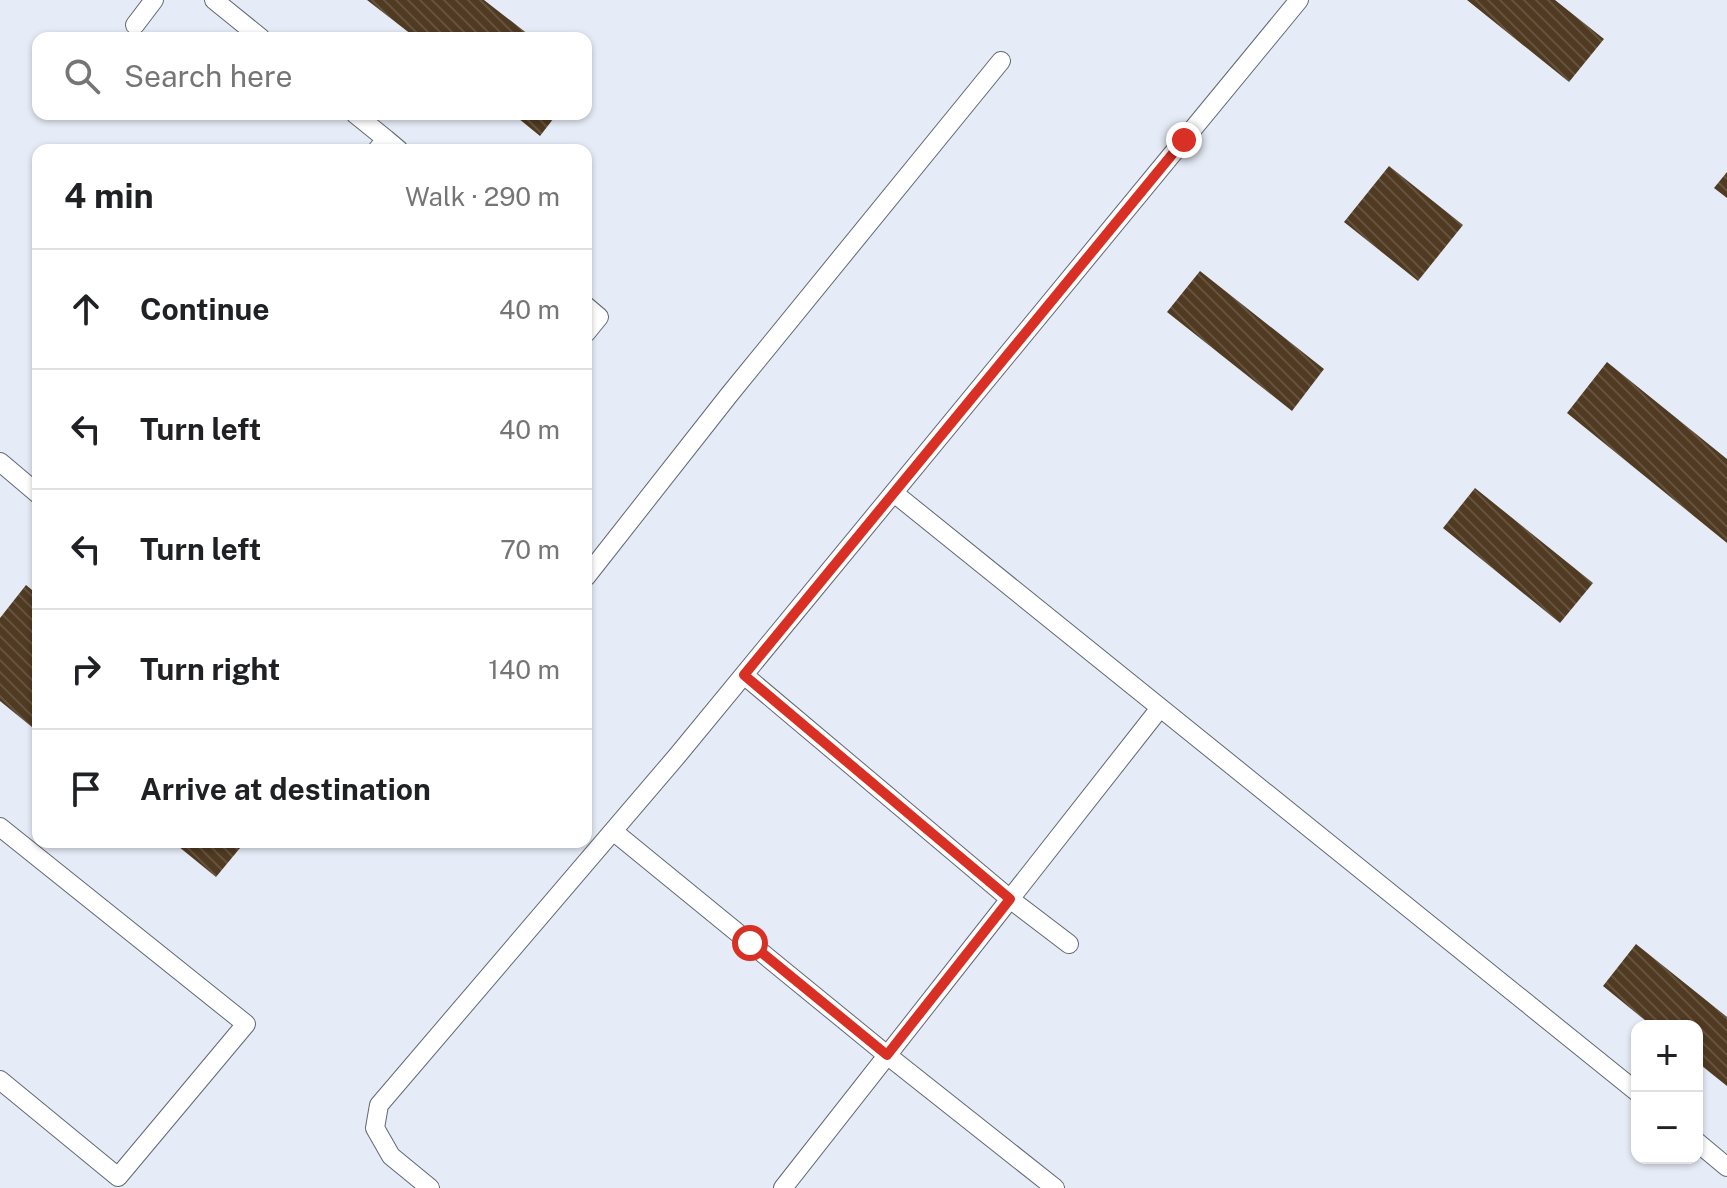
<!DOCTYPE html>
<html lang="en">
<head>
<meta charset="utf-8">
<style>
  body { margin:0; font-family:"Public Sans",sans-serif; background:#f6f6f6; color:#202124 }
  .controls { position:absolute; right:24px; bottom:24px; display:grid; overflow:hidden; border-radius:16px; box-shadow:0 2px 6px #0004 }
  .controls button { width:72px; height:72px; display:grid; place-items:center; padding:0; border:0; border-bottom:2px solid #e0e0e0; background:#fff; color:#202124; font:40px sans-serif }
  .stop { position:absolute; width:24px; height:24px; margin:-18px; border:6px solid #d93025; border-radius:50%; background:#fff }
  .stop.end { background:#d93025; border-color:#fff; box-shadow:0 2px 8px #0008 }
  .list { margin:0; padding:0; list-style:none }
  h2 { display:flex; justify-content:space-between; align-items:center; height:104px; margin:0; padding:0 32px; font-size:34px }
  h2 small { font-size:26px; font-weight:400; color:#757577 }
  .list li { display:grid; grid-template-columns:52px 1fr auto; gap:24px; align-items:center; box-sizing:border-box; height:120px; padding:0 32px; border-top:2px solid #e0e0e0 }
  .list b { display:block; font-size:30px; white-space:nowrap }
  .list em { font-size:26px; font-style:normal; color:#757577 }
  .icon { flex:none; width:44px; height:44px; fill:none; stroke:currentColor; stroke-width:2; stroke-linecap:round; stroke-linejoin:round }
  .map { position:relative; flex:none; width:1727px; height:1188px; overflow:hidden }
  .search { position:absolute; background:#fff; box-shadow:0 2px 6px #0004; left:32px; top:32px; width:560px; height:88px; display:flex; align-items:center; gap:20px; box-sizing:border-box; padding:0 28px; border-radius:16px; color:#757577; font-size:30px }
  .panel { position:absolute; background:#fff; box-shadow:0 2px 6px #0004; left:32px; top:144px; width:560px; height:704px; border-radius:16px }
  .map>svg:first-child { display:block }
  .building { fill:url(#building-back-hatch) }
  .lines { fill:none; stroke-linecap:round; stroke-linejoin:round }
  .service-casing { stroke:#626771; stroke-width:20 }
  .service { stroke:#fff; stroke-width:18 }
  .route { stroke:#d93025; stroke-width:10 }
</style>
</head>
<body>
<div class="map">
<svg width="1727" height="1188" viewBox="0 0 1727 1188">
  <defs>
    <pattern id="building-back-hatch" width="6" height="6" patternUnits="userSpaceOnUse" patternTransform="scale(2)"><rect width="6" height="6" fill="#503a21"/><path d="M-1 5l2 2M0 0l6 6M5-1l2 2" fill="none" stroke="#65533f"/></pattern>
  </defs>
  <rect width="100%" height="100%" fill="#e6ecf7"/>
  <path class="building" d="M367 0H484L533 38H416Z
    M1467 0H1555L1604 39 1569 82Z
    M513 114H557L540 136Z
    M1389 166 1463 225 1418 281 1344 222Z
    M1727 172V198L1714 188Z
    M1200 271 1324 369 1292 411 1167 312Z
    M1607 362 1727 459V543L1567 413Z
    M1475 488 1593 583 1560 623 1443 528Z
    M26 585 38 595V732L0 701V618Z
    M173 842H245L216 877Z
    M1636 944 1727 1017V1086L1697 1062V1026H1652L1603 986Z"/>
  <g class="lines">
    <g class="service-casing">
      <path id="service" d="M214 0 261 38
        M135 25 154 0
        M355 114 386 139
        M377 150 386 139 399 150
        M586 306 599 317 586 333
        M0 462 38 494
        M894 493 1637 1092
        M586 577 729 395 1001 61
        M744 675 1010 899 1069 944
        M0 827 246 1024 118 1177 0 1080
        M613 831 887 1055 1055 1188
        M1697 1142 1727 1167
        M430 1188 391 1156 375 1128 379 1105 677 756 1299 0
        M783 1188 1160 708"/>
    </g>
    <use href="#service" class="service"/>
  </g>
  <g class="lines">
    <path class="route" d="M750 943 887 1055 1010 899 744 675 1184 140"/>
  </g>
</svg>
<div class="controls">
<button>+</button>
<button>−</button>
</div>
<div class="stop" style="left:750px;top:943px"></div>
<div class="stop end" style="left:1184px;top:140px"></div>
<div class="search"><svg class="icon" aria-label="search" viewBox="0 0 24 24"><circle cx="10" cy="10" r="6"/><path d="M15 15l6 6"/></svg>Search here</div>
<section class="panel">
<h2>4 min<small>Walk · 290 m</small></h2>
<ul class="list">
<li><svg class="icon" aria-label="ahead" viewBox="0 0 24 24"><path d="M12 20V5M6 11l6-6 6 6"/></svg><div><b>Continue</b></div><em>40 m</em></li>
<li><svg class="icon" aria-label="left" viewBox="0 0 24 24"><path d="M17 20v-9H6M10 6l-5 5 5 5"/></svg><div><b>Turn left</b></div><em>40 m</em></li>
<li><svg class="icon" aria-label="left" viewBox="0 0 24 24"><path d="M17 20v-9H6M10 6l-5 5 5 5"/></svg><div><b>Turn left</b></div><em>70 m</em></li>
<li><svg class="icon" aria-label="right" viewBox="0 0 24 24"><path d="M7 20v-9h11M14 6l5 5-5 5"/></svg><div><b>Turn right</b></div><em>140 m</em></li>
<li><svg class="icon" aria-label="arrive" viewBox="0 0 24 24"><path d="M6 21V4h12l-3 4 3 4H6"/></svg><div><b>Arrive at destination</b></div></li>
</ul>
</section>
</div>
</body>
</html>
